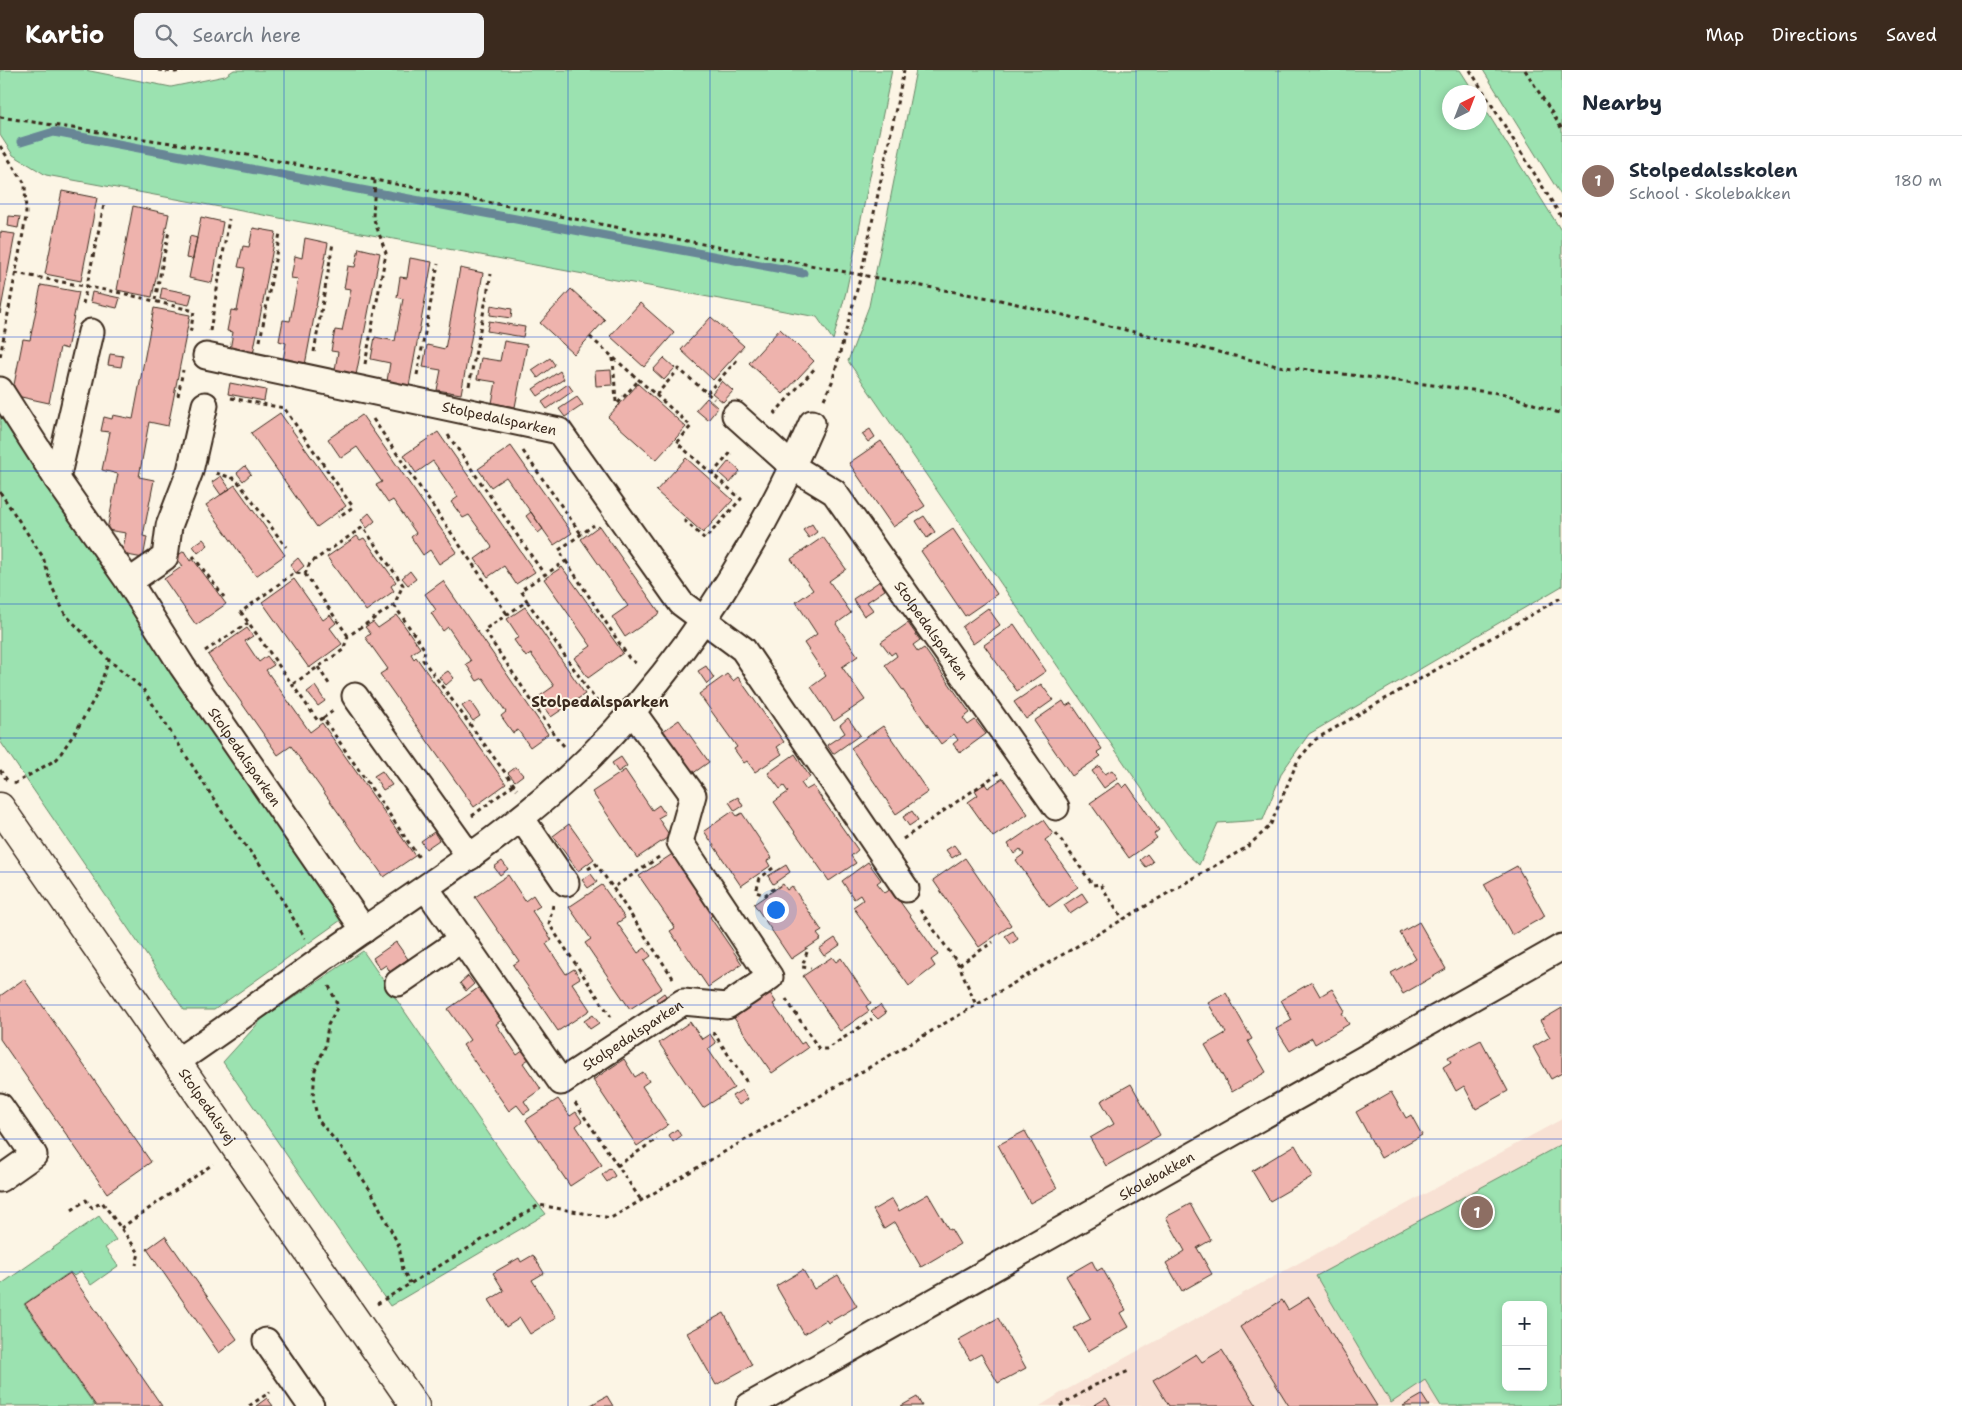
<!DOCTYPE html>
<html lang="en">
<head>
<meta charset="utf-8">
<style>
  body { margin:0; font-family:"Shantell Sans",sans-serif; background:#f2f2f3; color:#1f2937 }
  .controls { position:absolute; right:15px; bottom:15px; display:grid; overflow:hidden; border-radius:8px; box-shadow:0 2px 8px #0003 }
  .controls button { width:45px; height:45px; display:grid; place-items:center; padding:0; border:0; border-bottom:1px solid #e0e1e3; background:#fff; color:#1f2937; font:25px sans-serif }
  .compass { position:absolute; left:1442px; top:15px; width:45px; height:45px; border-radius:50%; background:#fff; box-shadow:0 2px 8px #0003; rotate:42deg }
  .you { position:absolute; left:775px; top:839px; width:18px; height:18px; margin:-12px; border:4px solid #fff; border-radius:50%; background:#1a73e8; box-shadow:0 0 0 8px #1a73e833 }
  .badge { display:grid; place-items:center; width:32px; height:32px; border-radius:50%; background:#3b2a1e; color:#fff; font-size:16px; font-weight:700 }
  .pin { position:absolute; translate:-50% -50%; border:2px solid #fff; box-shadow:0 1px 5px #0006 }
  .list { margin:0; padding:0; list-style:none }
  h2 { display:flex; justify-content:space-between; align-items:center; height:65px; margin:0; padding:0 20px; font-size:21px }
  h2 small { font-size:16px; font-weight:400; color:#747a83 }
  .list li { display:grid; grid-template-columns:32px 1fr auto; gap:15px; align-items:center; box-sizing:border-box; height:90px; padding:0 20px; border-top:1px solid #e0e1e3 }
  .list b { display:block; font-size:19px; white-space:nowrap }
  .list p { margin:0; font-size:16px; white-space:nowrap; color:#747a83 }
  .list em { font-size:16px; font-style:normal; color:#747a83 }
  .icon { flex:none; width:28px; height:28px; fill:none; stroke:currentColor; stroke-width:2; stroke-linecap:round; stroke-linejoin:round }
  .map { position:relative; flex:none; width:1562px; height:1336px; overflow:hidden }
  header { display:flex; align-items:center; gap:30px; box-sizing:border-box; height:70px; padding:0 25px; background:#3b2a1e; color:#fff }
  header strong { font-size:24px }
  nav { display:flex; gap:28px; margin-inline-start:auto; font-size:18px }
  .search { width:350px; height:45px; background:#f2f2f3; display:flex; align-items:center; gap:12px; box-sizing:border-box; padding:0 18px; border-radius:8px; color:#747a83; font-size:19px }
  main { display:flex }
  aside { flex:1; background:#fff }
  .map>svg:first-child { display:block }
  .built { fill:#f8e1d4; fill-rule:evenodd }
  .green { fill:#9be2b0; stroke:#6b8667; fill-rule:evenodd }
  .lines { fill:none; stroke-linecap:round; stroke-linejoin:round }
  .stream { stroke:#678696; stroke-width:9 }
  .building { fill:#eeb3ad; stroke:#3b2a1e }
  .minor-casing { stroke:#3b2a1e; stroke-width:29 }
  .tertiary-casing { stroke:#3b2a1e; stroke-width:31 }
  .path { stroke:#3b2a1e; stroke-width:3; stroke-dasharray:4 4; stroke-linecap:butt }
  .minor { stroke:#fcf5e5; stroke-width:25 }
  .tertiary { stroke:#fcf5e5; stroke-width:28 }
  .grid { fill:none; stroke:#1d4ed8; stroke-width:1; stroke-opacity:0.55 }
  .labels { text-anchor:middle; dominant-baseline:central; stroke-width:4; stroke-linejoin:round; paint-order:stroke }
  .street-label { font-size:14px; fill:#3b2a1e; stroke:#fcf5e5 }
  .neighbourhood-label { font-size:15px; font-weight:bold; fill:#3b2a1e; stroke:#fcf5e5 }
</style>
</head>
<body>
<header>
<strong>Kartio</strong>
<div class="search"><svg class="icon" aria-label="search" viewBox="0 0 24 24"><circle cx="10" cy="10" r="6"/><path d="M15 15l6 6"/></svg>Search here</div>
<nav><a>Map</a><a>Directions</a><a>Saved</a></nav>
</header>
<main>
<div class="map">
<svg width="1562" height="1336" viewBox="0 0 1562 1336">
  <rect width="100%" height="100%" fill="#fcf5e5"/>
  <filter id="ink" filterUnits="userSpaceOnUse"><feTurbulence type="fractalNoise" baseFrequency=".02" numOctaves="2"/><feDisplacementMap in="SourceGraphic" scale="10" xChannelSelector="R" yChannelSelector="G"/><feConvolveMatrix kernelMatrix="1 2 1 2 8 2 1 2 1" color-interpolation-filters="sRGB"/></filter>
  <g filter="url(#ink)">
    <path class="built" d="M1562 1049V1336H1040L1059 1324ZM1506 1235H1543V1317H1506Z"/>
    <path class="green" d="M0 0H85L171 17 225 6 234 0H892L846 222 833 270 817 247 46 105 13 85 0 65Z
      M916 0H1460L1474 22H1450V52H1480V31L1562 162V516L1309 664 1282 702 1263 750 1218 753 1199 795 1186 783 848 291 869 236Z
      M1483 0H1562V127Z
      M0 344 341 850 214 940H184L0 671Z
      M363 881 529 1122 546 1144 390 1236 223 992 263 948Z
      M1562 1074V1336H1441L1425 1310 1391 1333 1316 1206ZM1506 1235H1543V1317H1506Z
      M99 1146 116 1170 105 1178 118 1196 91 1215 81 1201 74 1206 70 1202 24 1234 95 1336H0V1215Z"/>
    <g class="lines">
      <path class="stream" d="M21 72 54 62 803 203"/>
    </g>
    <path class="building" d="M62 121 97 128 81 211 45 204Z
      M133 136 169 144 152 227 117 220Z
      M9 146 20 147 18 158 8 156Z
      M201 147 223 152 212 213 189 208Z
      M253 158 276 162 253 284 230 280 233 262 227 261 231 240 237 241 245 198 238 197 243 176 249 177Z
      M0 162 15 164 0 244Z
      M190 166 197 168 193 189 186 188Z
      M305 168 328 173 305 295 283 291 286 273 279 271 283 250 290 251 298 209 291 208 295 186 302 188Z
      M359 178 380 183 356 305 335 300 338 282 331 281 335 260 342 261 351 219 344 218 348 196 355 197Z
      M410 188 432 192 409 316 387 311 390 293 371 289 375 267 395 271 403 229 397 227 400 207 407 208Z
      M460 198 483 203 461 324 437 320 441 300 423 297 427 275 445 279Z
      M41 215 79 222 67 279 60 277 49 333 12 325 23 269 30 270Z
      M162 218 192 224 189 235 160 229Z
      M571 219 605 250 574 284 540 253Z
      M92 222 120 228 117 238 90 232Z
      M640 233 674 263 644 297 610 266Z
      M491 235 512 239 511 248 490 245Z
      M154 238 190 245 168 356 149 352 139 407 154 410 143 466 147 467 143 488 122 484 126 463 107 460 118 404 102 400 110 362 101 361 104 347 112 349 113 345 133 349Z
      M711 247 744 276 713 310 681 280Z
      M489 251 525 257 523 267 487 261Z
      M780 259 814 291 783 324 749 293Z
      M504 271 527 275 515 337 492 333 496 312 477 309 481 288 500 291Z
      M110 284 123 286 121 297 108 295Z
      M550 288 555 295 538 308 532 300Z
      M664 288 675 298 664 310 653 300Z
      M611 300 612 315 596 316 595 301Z
      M560 301 564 309 538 326 533 319Z
      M722 311 733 321 723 332 712 323Z
      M230 313 266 320 264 331 228 324Z
      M568 314 573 321 547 339 542 332Z
      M638 314 686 357 656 390 608 347Z
      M577 327 583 335 565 347 559 339Z
      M707 328 718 338 708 350 696 340Z
      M280 343 346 436 317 457 251 363Z
      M362 345 457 482 439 494 430 480 423 485 411 467 416 463 393 430 388 433 376 415 382 412 357 377 341 388 328 369Z
      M870 359 875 367 868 372 862 364Z
      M438 362 535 502 516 514 504 496 488 507 475 489 492 477 469 445 463 448 451 432 458 427 433 391 416 403 404 385Z
      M881 371 925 436 893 457 849 393Z
      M511 376 572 463 554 475 506 407 491 417 478 399Z
      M686 388 733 430 703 463 656 421Z
      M729 391 740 401 730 413 719 403Z
      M245 396 251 404 243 411 237 403Z
      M221 406 230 419 221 425 212 412Z
      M235 415 285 485 256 506 206 435Z
      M531 442 543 459 538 463 526 446Z
      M369 443 375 451 367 458 361 450Z
      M924 446 935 462 927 468 916 451Z
      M812 454 817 462 809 468 803 460Z
      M599 456 660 543 625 567 612 547 628 536 581 469Z
      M953 459 997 524 965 546 921 481Z
      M357 466 360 470 364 468 396 512 391 516 394 521 366 541 327 487Z
      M823 467 846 499 829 511 851 543 836 554 858 586 842 597 865 630 834 651 811 617 826 606 804 573 817 564 796 532 813 520 791 489Z
      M203 469 208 475 198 483 193 476Z
      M184 481 190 491 193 489 226 534 196 555 164 509 183 496 176 487Z
      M298 488 304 496 296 503 290 495Z
      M562 497 623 583 588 608 574 588 591 576 544 509Z
      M410 501 416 509 408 515 402 508Z
      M294 509 323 550 330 545 336 553 330 558 342 574 309 598 262 532Z
      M443 511 548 664 530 677 518 660 513 663 501 646 506 642 483 608 477 611 466 594 471 591 448 557 443 561 431 543 436 540 425 524Z
      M880 511 885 520 867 532 873 540 864 546 853 529Z
      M525 537 585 624 551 647 537 628 554 616 531 584 526 587 514 570 519 567 507 549Z
      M988 538 1000 555 973 574 962 557Z
      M397 545 420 578 411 584 414 589 416 587 506 714 474 737 380 604 388 599 365 567 371 564 365 557 373 552 378 558Z
      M908 553 920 570 913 575 918 582 924 578 970 643 963 648 968 655 975 650 986 664 960 683 953 674 958 670 954 664 941 674 885 595 897 586 895 582 891 585 881 572Z
      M1014 554 1046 601 1017 621 984 575Z
      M247 558 253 566 245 571 259 592 267 586 274 595 266 600 310 662 322 653 415 786 384 807 291 676 278 685 208 585Z
      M706 596 714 608 707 614 698 601Z
      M448 601 454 608 446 615 439 607Z
      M727 604 733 611 738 607 784 672 777 677 782 684 755 702 747 691 744 693 734 679 737 677 699 624Z
      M1041 614 1053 630 1026 649 1014 632Z
      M315 616 325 631 318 636 307 622Z
      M470 631 480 646 473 651 462 636Z
      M1063 631 1066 636 1071 633 1102 679 1097 682 1101 686 1072 706 1034 651Z
      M848 648 860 665 833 684 827 675 845 663 840 655Z
      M679 650 709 692 692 704 663 661Z
      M883 656 928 722 896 744 851 678Z
      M795 684 810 707 801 713 806 720 813 716 858 780 851 786 856 793 829 811 774 732 788 722 784 716 780 719 768 703Z
      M621 687 627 696 618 702 612 693Z
      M1099 696 1105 704 1112 700 1118 708 1104 718 1092 701Z
      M516 697 523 705 515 711 508 703Z
      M625 700 652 740 659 735 665 744 658 748 670 766 637 788 592 722Z
      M382 701 392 715 383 720 374 706Z
      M1003 708 1028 744 993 767 968 732 978 725 975 720 985 714 988 718Z
      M1119 713 1123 718 1127 714 1159 760 1154 764 1157 768 1129 788 1090 733Z
      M738 727 743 736 735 741 729 732Z
      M733 741 737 746 742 743 772 788 767 791 770 796 741 816 704 761Z
      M912 741 918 750 909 756 903 747Z
      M1043 750 1053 764 1045 770 1078 817 1049 837 1016 790 1024 784 1020 779 1014 784 1008 774Z
      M569 754 594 789 578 801 553 766Z
      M434 762 439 770 426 779 421 771Z
      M954 775 960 783 952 788 946 780Z
      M674 783 715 843 710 847 742 894 708 917 670 861 675 858 639 806Z
      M1147 784 1153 792 1146 797 1140 790Z
      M965 788 1011 855 979 877 933 810Z
      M502 791 508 799 500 805 494 797Z
      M868 792 881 810 877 813 885 823 891 819 938 885 931 890 935 896 909 916 853 837 863 830 860 825 854 829 842 811Z
      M786 795 790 802 773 814 768 806Z
      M1517 796 1545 846 1512 865 1484 814Z
      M591 804 597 812 588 818 582 810Z
      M508 805 525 831 533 825 540 836 532 841 552 870 546 874 566 904 574 899 580 908 572 913 590 940 558 961 513 895 519 891 475 827Z
      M783 814 787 820 792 816 822 861 817 864 821 869 791 889 754 834Z
      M602 815 625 848 617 853 638 883 645 878 651 886 644 891 662 918 630 939 585 873 591 869 569 837Z
      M1082 823 1088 832 1070 844 1064 835Z
      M1419 852 1446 899 1403 924 1391 903 1416 889 1400 863Z
      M1013 861 1018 869 1011 874 1005 866Z
      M835 868 840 875 824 886 819 879Z
      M396 872 408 889 390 902 386 895 380 899 373 888Z
      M832 887 836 892 841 888 871 933 866 936 869 941 840 961 803 906Z
      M468 906 474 914 466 921 460 913Z
      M24 909 151 1092 107 1123 0 969V926Z
      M1312 912 1320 926 1332 919 1345 941 1342 943 1349 954 1315 974 1312 968 1290 981 1276 959 1292 950 1281 930Z
      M481 916 503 949 496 954 517 985 524 980 529 989 523 993 541 1019 524 1031 530 1040 524 1044 517 1035 509 1041 463 975 470 970 448 939Z
      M664 923 668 929 660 934 656 929Z
      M770 923 776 932 773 934 801 974 804 972 808 978 772 1003 734 948Z
      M1226 923 1252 969 1248 971 1266 1002 1232 1022 1205 975 1226 963 1208 933Z
      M880 935 886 943 878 949 871 942Z
      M1562 938V1003L1551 1009 1533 977 1550 967 1540 951Z
      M593 945 599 953 590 959 584 951Z
      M690 952 702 969 710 964 716 973 708 979 734 1018 703 1038 659 973Z
      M1481 970 1508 1021 1476 1039 1464 1016 1456 1021 1443 997 1451 992 1448 987Z
      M624 989 635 1007 643 1002 649 1011 642 1016 668 1055 637 1076 593 1010Z
      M1131 1014 1160 1065 1106 1096 1090 1068 1114 1054 1101 1031Z
      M742 1020 748 1029 739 1035 732 1026Z
      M1391 1022 1406 1048 1411 1045 1422 1065 1381 1088 1356 1042Z
      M558 1029 570 1046 576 1042 582 1051 576 1056 602 1095 570 1116 526 1050Z
      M677 1059 681 1066 673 1072 669 1065Z
      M1025 1061 1057 1118 1030 1133 998 1075Z
      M1295 1075 1313 1106 1270 1131 1252 1101Z
      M610 1098 615 1106 607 1112 602 1105Z
      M928 1124 949 1160 951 1159 960 1174 921 1197 895 1152 884 1159 873 1140 892 1129 899 1141Z
      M1190 1134 1211 1170 1197 1178 1212 1204 1182 1221 1166 1193 1185 1181 1166 1147Z
      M165 1166 237 1269 219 1283 147 1179Z
      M533 1185 544 1203 532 1210 556 1248 530 1264 520 1248 506 1257 489 1230 504 1221 493 1203 519 1188 521 1192Z
      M1092 1191 1097 1201 1102 1198 1126 1240 1121 1243 1129 1257 1088 1281 1074 1258 1091 1249 1066 1206Z
      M803 1200 814 1219 838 1205 857 1236 828 1253 826 1250 804 1264 776 1216Z
      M70 1203 162 1336H96L25 1234Z
      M1309 1227 1377 1336H1289L1240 1257 1282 1230 1288 1240Z
      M724 1243 752 1295 716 1315 687 1263Z
      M998 1248 1026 1298 998 1313 981 1284 970 1290 958 1270Z
      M1222 1280 1257 1336H1169L1153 1310 1196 1284 1202 1292Z
      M1422 1325 1429 1336H1403Z
      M607 1326 613 1336H589Z
      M917 1327 922 1336H901Z
      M267 1328 273 1336H256Z
      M1106 1328 1111 1336H1093Z"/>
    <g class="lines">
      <g class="minor-casing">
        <g id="minor">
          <path id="s1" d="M206 286 559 361 681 533 743 579 906 819"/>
          <path id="s2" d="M0 320 57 409 129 512 182 596 364 860"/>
          <path id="s3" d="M735 345 793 397 834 422 1056 737"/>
          <path d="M57 409 91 262"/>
          <path d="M129 512 165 487 169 456 190 401 205 335"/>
          <path d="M355 626 470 787"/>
          <path d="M522 749 566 813"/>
          <path id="s4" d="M426 818 561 1012 683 932 727 936 770 907 680 772 693 725 632 641"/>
          <path d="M398 913 462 869"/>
          <path d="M176 992C240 949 301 903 365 859 442 806 521 755 588 689 684 593 758 477 812 353"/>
          <path d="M0 1036 34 1085 0 1109"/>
          <path d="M266 1271 311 1336"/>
          <path id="s5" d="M749 1336 1562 877"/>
        </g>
      </g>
      <g class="tertiary-casing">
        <g id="tertiary">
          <path id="s6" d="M0 737 415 1336"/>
        </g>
      </g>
      <path class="path" d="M158 0 175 2 187 0
        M1470 0 1562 148
        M1525 0 1562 59
        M0 47 237 83 861 205 1000 230 1277 296 1505 324 1562 344
        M0 76 25 114 26 147 0 287
        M15 203 126 224 194 241 190 264
        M155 230 169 161
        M83 234 104 135
        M210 261 229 149
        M590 267 656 325 679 299 714 329
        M260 271 280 163
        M314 282 333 173
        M613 288 616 332 620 335
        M365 294 386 183 373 147 375 110
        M417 305 438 194
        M469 316 491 204
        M707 323 738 289
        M656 325 691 356 677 373 741 429 705 469 684 450
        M178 326 183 300
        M231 328 284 338 353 437 338 447
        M824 329 832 312 861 205 904 0
        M618 333 639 310
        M774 344 815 298
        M373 349 507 544
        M448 365 544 504
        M523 381 581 464
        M216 403 236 409 286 477
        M712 404 733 380
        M0 422 43 487 52 517 65 544 109 590 143 619 237 765 263 798 305 868
        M193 486 224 527
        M566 491 629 588 637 594
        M527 531 594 628 602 636
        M394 535 425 580 423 590 517 719
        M348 566 305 504 294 503 241 542 318 651 323 648 420 789
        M205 581 248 553
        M318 597 331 617
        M293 614 343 580 348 566 394 535 403 515 363 457 310 493 305 504
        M323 648 333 641
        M564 676 556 667 484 560 527 531 521 520 566 491 559 480 594 455
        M0 700 7 710
        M14 714 57 689 76 661 96 626 109 590
        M472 746 513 715
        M1056 763 1093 815 1100 814 1123 849
        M903 769 1000 702
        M659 787 613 818 673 908
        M773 798 760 808 756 822 765 825 778 816
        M588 799 596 794 613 818
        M553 835 549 854 611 947
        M920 840 959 895 976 935
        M807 882 802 897 811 898
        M959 895 993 872
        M329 916 338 936 328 955 325 977 315 1000 313 1028 318 1050 340 1076 371 1121 399 1176 403 1200 410 1213
        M786 929 819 979H827L872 949
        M713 962 748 1014
        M575 1033 641 1130
        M617 1096 657 1069
        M72 1140 86 1130 92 1138 102 1132 139 1183 136 1195
        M121 1158 213 1094
        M377 1234 539 1135 611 1148 1247 777 1270 756 1298 690 1316 669 1562 527
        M249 1336 270 1322
        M1060 1336 1093 1316 1129 1301"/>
      <use href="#minor" class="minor"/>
      <use href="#tertiary" class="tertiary"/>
    </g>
  </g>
  <path class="grid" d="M142 0V1336M284 0V1336M426 0V1336M568 0V1336M710 0V1336M852 0V1336M994 0V1336M1136 0V1336M1278 0V1336M1420 0V1336M0 134H1562M0 267H1562M0 401H1562M0 534H1562M0 668H1562M0 802H1562M0 935H1562M0 1069H1562M0 1202H1562"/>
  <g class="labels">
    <g class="street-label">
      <text stroke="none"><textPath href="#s1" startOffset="300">Stolpedalsparken</textPath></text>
      <text stroke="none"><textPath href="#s3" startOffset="295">Stolpedalsparken</textPath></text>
      <text stroke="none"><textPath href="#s2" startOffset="441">Stolpedalsparken</textPath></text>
      <text stroke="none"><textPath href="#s4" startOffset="322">Stolpedalsparken</textPath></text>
      <text stroke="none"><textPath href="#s6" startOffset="364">Stolpedalsvej</textPath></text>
      <text stroke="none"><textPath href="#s5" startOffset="468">Skolebakken</textPath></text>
    </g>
    <g class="neighbourhood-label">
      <text x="600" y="632">Stolpedalsparken</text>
    </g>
  </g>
</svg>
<div class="controls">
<button>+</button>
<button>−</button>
</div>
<svg class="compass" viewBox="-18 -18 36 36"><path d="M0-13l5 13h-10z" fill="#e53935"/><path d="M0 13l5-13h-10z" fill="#747a83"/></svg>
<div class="you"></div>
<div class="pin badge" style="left:1477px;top:1142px;background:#8d6e63">1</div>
</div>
<aside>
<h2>Nearby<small></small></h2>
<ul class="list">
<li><span class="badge" style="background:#8d6e63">1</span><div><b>Stolpedalsskolen</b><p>School · Skolebakken</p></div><em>180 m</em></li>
</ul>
</aside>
</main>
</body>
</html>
